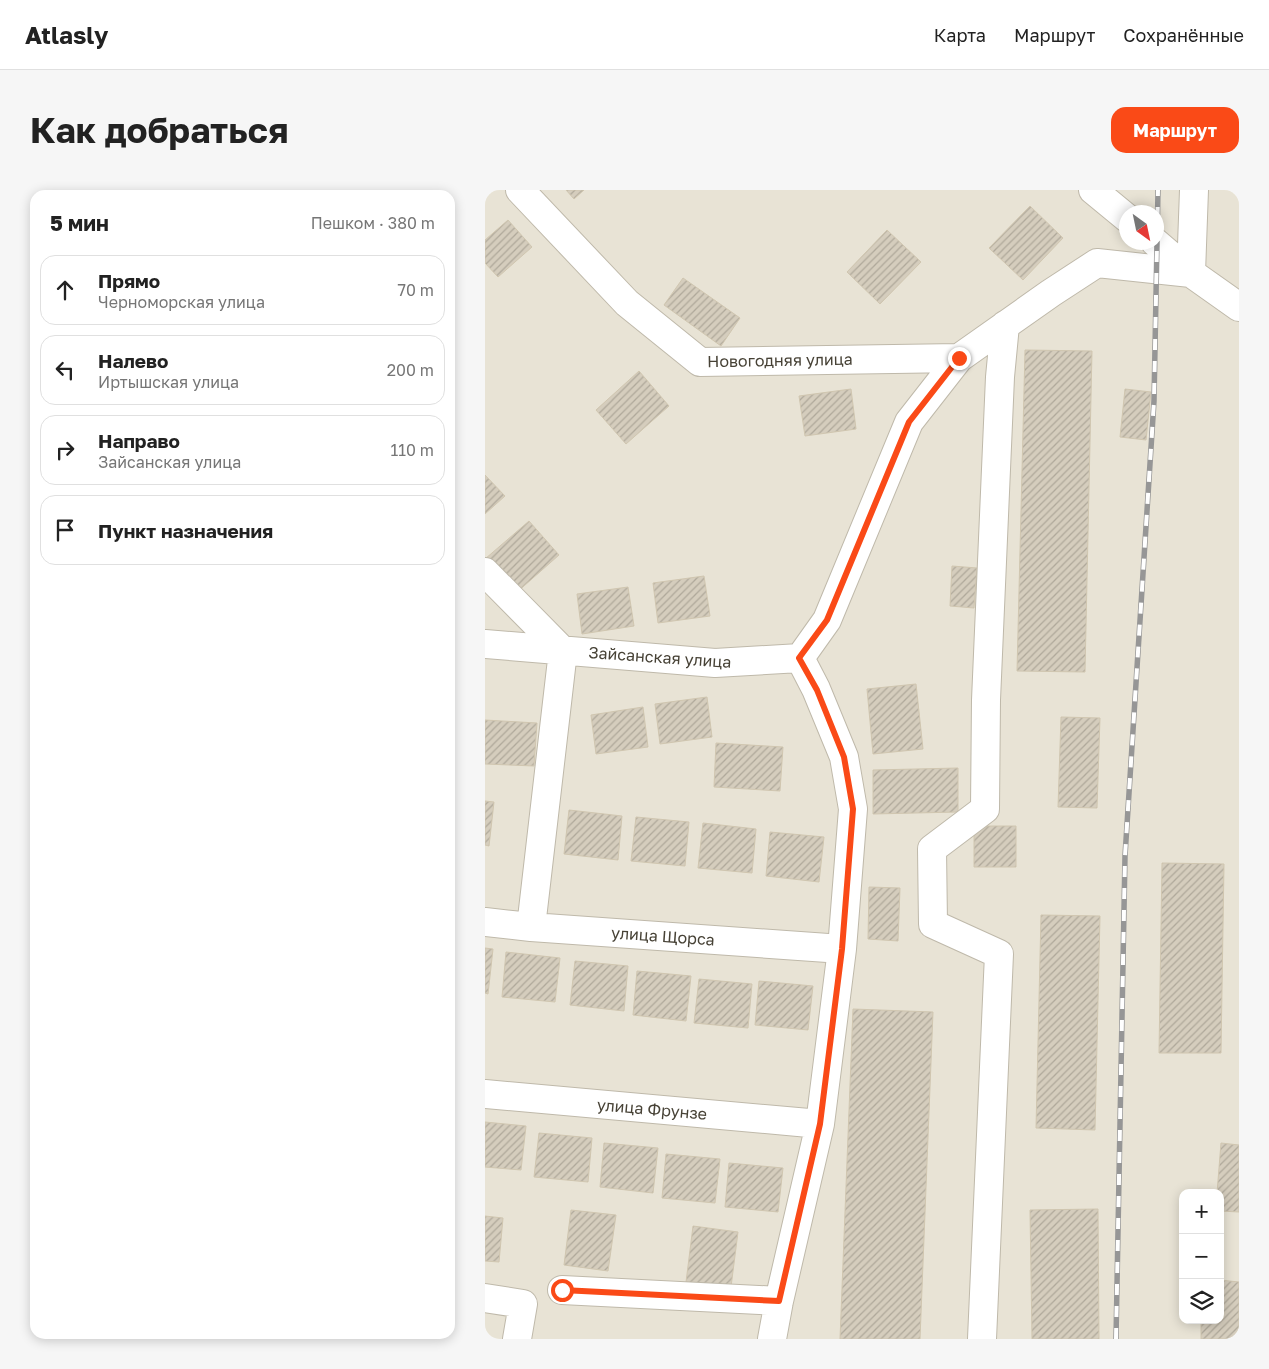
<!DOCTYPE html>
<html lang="ru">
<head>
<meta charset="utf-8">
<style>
  body { margin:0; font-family:"Golos Text",sans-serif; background:#f6f6f6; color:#222 }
  .controls { position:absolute; right:15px; bottom:15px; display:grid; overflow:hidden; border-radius:10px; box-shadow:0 2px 12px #0003 }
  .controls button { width:45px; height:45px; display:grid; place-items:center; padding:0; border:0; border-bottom:1px solid #e0e0e0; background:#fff; color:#222; font:25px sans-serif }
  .compass { position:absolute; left:634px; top:15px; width:45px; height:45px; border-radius:50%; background:#fff; box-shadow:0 2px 12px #0003; rotate:147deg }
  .stop { position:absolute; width:15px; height:15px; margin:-11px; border:4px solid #fa4a17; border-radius:50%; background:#fff }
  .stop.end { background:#fa4a17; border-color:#fff; box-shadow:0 1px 5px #0008 }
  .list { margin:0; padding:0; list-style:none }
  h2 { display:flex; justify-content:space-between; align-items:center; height:65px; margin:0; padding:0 20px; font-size:21px }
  h2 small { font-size:16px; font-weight:400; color:#767676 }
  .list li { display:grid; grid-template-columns:32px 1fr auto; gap:15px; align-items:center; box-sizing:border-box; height:70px; margin:0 10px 10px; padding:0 10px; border:1px solid #e0e0e0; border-radius:15px }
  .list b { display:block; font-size:19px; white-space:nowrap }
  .list p { margin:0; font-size:16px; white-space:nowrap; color:#767676 }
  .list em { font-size:16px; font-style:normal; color:#767676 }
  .icon { flex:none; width:28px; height:28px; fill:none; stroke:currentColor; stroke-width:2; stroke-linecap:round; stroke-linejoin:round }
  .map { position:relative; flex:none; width:754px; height:1149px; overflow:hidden; border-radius:15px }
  header { display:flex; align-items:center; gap:30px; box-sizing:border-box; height:70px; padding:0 25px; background:#fff; border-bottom:1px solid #e0e0e0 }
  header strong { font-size:24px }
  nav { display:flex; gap:28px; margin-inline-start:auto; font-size:18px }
  .intro { display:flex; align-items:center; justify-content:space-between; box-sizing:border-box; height:120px; padding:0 30px }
  h1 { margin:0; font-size:35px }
  .button { padding:12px 22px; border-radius:15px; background:#fa4a17; color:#fff; font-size:18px; font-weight:700 }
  main { display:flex; gap:30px; padding:0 30px }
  aside { flex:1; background:#fff; border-radius:15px; box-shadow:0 2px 12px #0003 }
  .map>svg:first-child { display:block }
  .residential { fill:#e8e3d5; fill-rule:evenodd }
  .building { fill:url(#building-hatch); stroke:#d0c6b0 }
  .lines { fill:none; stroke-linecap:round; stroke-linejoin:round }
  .minor-casing { stroke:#bfb9aa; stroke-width:30 }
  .minor { stroke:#fff; stroke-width:28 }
  .rail-casing { stroke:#969696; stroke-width:5.5 }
  .rail { stroke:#fff; stroke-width:4; stroke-dasharray:11; stroke-linecap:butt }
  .route { stroke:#fa4a17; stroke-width:6 }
  .labels { text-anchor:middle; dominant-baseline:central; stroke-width:4; stroke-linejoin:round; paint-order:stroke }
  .street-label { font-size:16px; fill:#474236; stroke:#fff }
</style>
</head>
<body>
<header>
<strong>Atlasly</strong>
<nav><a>Карта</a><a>Маршрут</a><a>Сохранённые</a></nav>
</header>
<div class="intro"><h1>Как добраться</h1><a class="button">Маршрут</a></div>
<main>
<aside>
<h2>5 мин<small>Пешком · 380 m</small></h2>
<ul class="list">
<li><svg class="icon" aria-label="ahead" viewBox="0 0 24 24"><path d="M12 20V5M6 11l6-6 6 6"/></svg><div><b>Прямо</b><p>Черноморская улица</p></div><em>70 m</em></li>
<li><svg class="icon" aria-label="left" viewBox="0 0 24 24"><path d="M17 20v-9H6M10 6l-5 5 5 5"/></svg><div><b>Налево</b><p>Иртышская улица</p></div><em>200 m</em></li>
<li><svg class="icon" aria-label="right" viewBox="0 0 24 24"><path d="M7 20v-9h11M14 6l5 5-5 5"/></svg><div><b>Направо</b><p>Зайсанская улица</p></div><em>110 m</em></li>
<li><svg class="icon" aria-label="arrive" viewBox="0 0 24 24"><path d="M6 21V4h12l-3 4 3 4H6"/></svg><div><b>Пункт назначения</b></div></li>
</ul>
</aside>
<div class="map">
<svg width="754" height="1149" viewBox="0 0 754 1149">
  <defs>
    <pattern id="building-hatch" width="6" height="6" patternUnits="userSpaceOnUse" patternTransform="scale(1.25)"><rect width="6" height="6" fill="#d5cdbd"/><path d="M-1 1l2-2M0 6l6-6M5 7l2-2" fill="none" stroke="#afa89a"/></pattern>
  </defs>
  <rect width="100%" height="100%" fill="#f4f1e7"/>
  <path class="residential" d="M0 0H754V1149H0ZM642 22H672V52H642ZM698 1003H735V1130H698Z"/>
  <path class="building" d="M81 0H99L89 9Z
    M545 16 578 48 538 90 504 58Z
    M23 30 47 57 13 87 0 73V50Z
    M402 40 436 72 395 114 362 82Z
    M198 88 255 128 236 156 179 115Z
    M540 160 607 161 600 482 532 481Z
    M154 181 184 216 141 254 111 220Z
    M366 199 371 239 320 246 314 206Z
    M640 199 666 202 661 250 635 247Z
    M0 285 20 306 0 324Z
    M44 331 74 365 31 403 0 369Z
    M467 376 492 378 489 418 465 416Z
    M219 386 225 426 173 433 168 393Z
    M143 397 149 436 97 444 92 404Z
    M431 494 438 559 388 564 382 499Z
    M222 507 227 547 175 554 170 514Z
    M158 517 163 557 111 564 106 525Z
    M576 527 615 528 612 618 573 617Z
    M0 530 52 533 49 576 0 574Z
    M231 553 298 557 295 601 229 597Z
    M473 578V622L388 624V580Z
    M0 611 9 612 4 656 0 655Z
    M84 620 137 626 133 670 79 664Z
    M151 627 204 632 200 676 146 671Z
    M218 633 271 639 267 683 213 678Z
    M489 636H531V677H489Z
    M285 642 339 647 334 692 281 686Z
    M677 673 739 674 736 863H674Z
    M384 697 415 698 413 751 383 749Z
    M556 725 615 726 610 940 551 938Z
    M0 758 8 759 3 804 0 803Z
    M21 762 75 768 70 812 17 807Z
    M90 771 143 776 139 821 85 815Z
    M152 781 206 786 201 831 148 825Z
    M214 789 267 794 263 838 209 833Z
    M274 791 328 796 323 840 270 835Z
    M368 819 448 822 435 1149H355Z
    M0 932 41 936 36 980 0 977Z
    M54 943 107 948 103 992 49 987Z
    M119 953 173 958 168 1003 115 997Z
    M736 953 754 955V1022L735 1021V1003H732Z
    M181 964 235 969 230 1013 177 1008Z
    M244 973 298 978 293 1022 240 1017Z
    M613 1019 614 1149H547L545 1020Z
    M86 1020 131 1025 123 1081 79 1075Z
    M0 1026 18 1028 14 1072 0 1071Z
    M208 1036 253 1042 246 1097 201 1092Z
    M735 1090 754 1092V1149H716V1130H735Z"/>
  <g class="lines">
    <g class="minor-casing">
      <path id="minor" d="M35 0 142 113 215 172 474 168
        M608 0 642 28
        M670 52 706 83 754 117
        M0 382 78 461 46 737
        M0 454 230 473 315 468 342 430 424 232 474 168 566 103 612 73 706 83 709 0
        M0 732 46 737 357 759
        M0 904 335 934
        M77 1100 294 1111
        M0 1108 38 1114 32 1149
        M287 1149 294 1111 335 934 357 759 368 619 359 567 331 499 315 468
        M497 1149 514 764 448 734 447 659 500 619 501 510 515 187 520 135"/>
    </g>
    <use href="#minor" class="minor"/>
    <g class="rail-casing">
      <path id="rail" d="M631 1149 640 666 669 211 673 0"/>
    </g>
    <use href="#rail" class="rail"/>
  </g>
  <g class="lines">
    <path class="route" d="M77 1100 294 1111 335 934 357 759 368 619 359 567 332 500 314 468 342 430 424 232 474 168"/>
  </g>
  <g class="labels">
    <g class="street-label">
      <text transform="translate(295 170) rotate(-1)">Новогодняя улица</text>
      <text transform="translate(175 467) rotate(4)">Зайсанская улица</text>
      <text transform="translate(178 746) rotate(4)">улица Щорса</text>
      <text transform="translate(167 919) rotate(5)">улица Фрунзе</text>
    </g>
  </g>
</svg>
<div class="controls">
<button>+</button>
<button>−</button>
<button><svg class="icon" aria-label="layers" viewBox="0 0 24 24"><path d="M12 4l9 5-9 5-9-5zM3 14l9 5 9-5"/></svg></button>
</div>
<svg class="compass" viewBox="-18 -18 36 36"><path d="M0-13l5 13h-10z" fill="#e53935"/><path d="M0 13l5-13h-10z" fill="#767676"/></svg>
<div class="stop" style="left:77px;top:1100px"></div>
<div class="stop end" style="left:474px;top:168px"></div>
</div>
</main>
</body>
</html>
